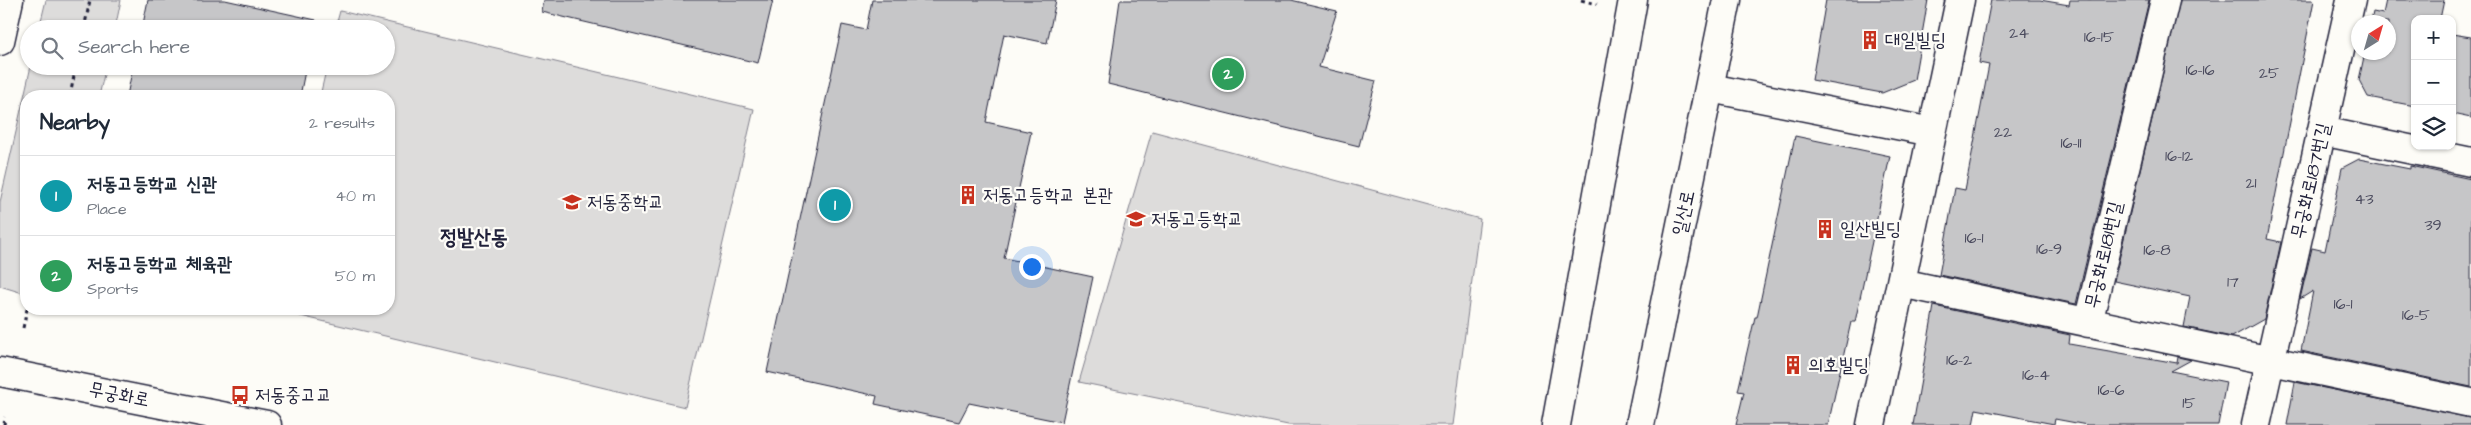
<!DOCTYPE html>
<html lang="en">
<head>
<meta charset="utf-8">
<style>
  body { margin:0; font-family:"Architects Daughter","Poor Story",sans-serif; background:#f6f6f7; color:#1f2937 }
  .controls { position:absolute; right:15px; top:15px; display:grid; overflow:hidden; border-radius:10px; box-shadow:0 1px 4px #0004 }
  .controls button { width:45px; height:45px; display:grid; place-items:center; padding:0; border:0; border-bottom:1px solid #e0e1e3; background:#fff; color:#1f2937; font:25px sans-serif }
  .compass { position:absolute; left:2351px; top:15px; width:45px; height:45px; border-radius:50%; background:#fff; box-shadow:0 1px 4px #0004; rotate:37deg }
  .you { position:absolute; left:1031px; top:266px; width:18px; height:18px; margin:-12px; border:4px solid #fff; border-radius:50%; background:#1a73e8; box-shadow:0 0 0 8px #1a73e833 }
  .badge { display:grid; place-items:center; width:32px; height:32px; border-radius:50%; background:#b45309; color:#fff; font-size:16px; font-weight:700 }
  .pin { position:absolute; translate:-50% -50%; border:2px solid #fff; box-shadow:0 1px 5px #0006 }
  .list { margin:0; padding:0; list-style:none }
  h2 { display:flex; justify-content:space-between; align-items:center; height:65px; margin:0; padding:0 20px; font-size:21px }
  h2 small { font-size:16px; font-weight:400; color:#747a83 }
  .list li { display:grid; grid-template-columns:32px 1fr auto; gap:15px; align-items:center; box-sizing:border-box; height:80px; padding:0 20px; border-top:1px solid #e0e1e3 }
  .list b { display:block; font-size:19px; white-space:nowrap }
  .list p { margin:0; font-size:16px; white-space:nowrap; color:#747a83 }
  .list em { font-size:16px; font-style:normal; color:#747a83 }
  .icon { flex:none; width:28px; height:28px; fill:none; stroke:currentColor; stroke-width:2; stroke-linecap:round; stroke-linejoin:round }
  .map { position:relative; flex:none; width:2471px; height:425px; overflow:hidden }
  .search { position:absolute; background:#fff; box-shadow:0 1px 4px #0004; left:20px; top:20px; width:375px; height:55px; display:flex; align-items:center; gap:12px; box-sizing:border-box; padding:0 18px; border-radius:28px; color:#747a83; font-size:19px }
  .panel { position:absolute; background:#fff; box-shadow:0 1px 4px #0004; left:20px; top:90px; width:375px; height:225px; border-radius:20px }
  .map>svg:first-child { display:block }
  .green { fill:#dddcdb; stroke:#807f8b }
  .building { fill:#c6c6c8; stroke:#22223b }
  .lines { fill:none; stroke-linecap:round; stroke-linejoin:round }
  .minor-casing { stroke:#22223b; stroke-width:31 }
  .secondary-casing { stroke:#22223b; stroke-width:31 }
  .primary-casing { stroke:#22223b; stroke-width:31 }
  .path { stroke:#22223b; stroke-width:3; stroke-dasharray:4 4; stroke-linecap:butt }
  .minor { stroke:#fdfcf7; stroke-width:28 }
  .secondary { stroke:#fdfcf7; stroke-width:28 }
  .primary { stroke:#fdfcf7; stroke-width:28 }
  .labels { text-anchor:middle; dominant-baseline:central; stroke-width:4.5; stroke-linejoin:round; paint-order:stroke }
  .number-label { font-size:16px; fill:#4b4b5e }
  .poi-label { font-size:19px; fill:#22223b; stroke:#fdfcf7; text-anchor:start }
  .street-label { font-size:19px; fill:#22223b; stroke:#fdfcf7 }
  .quarter-label { font-size:21px; font-weight:bold; fill:#22223b; stroke:#fdfcf7 }
</style>
</head>
<body>
<div class="map">
<svg width="2471" height="425" viewBox="0 0 2471 425">
  <rect width="100%" height="100%" fill="#fdfcf7"/>
  <filter id="ink" filterUnits="userSpaceOnUse"><feTurbulence type="fractalNoise" baseFrequency=".02" numOctaves="2"/><feDisplacementMap in="SourceGraphic" scale="10" xChannelSelector="R" yChannelSelector="G"/><feConvolveMatrix kernelMatrix="1 2 1 2 8 2 1 2 1" color-interpolation-filters="sRGB"/></filter>
  <g filter="url(#ink)">
    <path class="green" d="M46 0H121L115 29H39Z
      M340 11 754 109 685 407 271 309H389V96H320L327 66H386V29H335Z
      M31 66H106L99 96H26V294L0 286V202Z
      M1152 131 1480 219 1453 425H1288L1079 382Z"/>
    <path class="building" d="M148 0H225L316 20 315 29H142Z
      M544 0H773L758 63 542 12Z
      M872 0H1056L1047 43 1004 34 986 122 1031 132 1004 258 1093 277 1062 422 969 403 959 422 875 404 877 396 767 372 842 25 866 30Z
      M1120 0H1291L1337 11 1319 67 1376 81 1359 146 1108 84Z
      M1826 0H1928L1914 80 1882 93 1812 80Z
      M1991 0H2040L2069 5 2070 0H2149L2076 304 1939 275 1955 188 1965 190 1989 65 1979 63Z
      M2180 0H2314L2267 239 2281 242 2264 319 2232 337 2184 327 2190 297 2114 281Z
      M2386 0H2444L2440 19H2415V106L2368 97 2359 80 2365 52H2388V22H2371L2373 12 2383 14Z
      M2452 34 2471 37V118L2452 114Z
      M133 66H306L300 96H127Z
      M1795 136 1890 156 1855 322H1851L1828 425H1736L1744 392 1738 391 1755 317H1757Z
      M2359 159 2410 169V166L2471 179V387L2301 351 2313 291 2300 299 2312 248 2325 251 2342 168Z
      M1934 306 2070 335 2069 344 2177 363 2178 357 2191 360 2171 371 2226 382 2218 425H2087L2055 419 2054 424 1976 409 1973 425H1913Z
      M2295 382 2471 418V425H2287Z"/>
    <g class="lines">
      <g class="minor-casing">
        <path id="minor" d="M0 41 9 0
          M1710 88 1932 132
          M2322 131 2471 162
          M1901 283 2471 403
          M2088 323 2165 0
          M1871 425 1960 0
          M2256 425 2351 0"/>
      </g>
      <g class="secondary-casing">
        <path id="secondary" d="M0 372 267 425"/>
      </g>
      <g class="primary-casing">
        <path id="primary" d="M1556 425 1633 0
          M1640 425 1727 0"/>
      </g>
      <path class="path" d="M1581 0 1597 4
        M84 29 90 0
        M70 96 76 66
        M23 328 27 309
        M4 425 5 417"/>
      <use href="#minor" class="minor"/>
      <use href="#secondary" class="secondary"/>
      <use href="#primary" class="primary"/>
    </g>
  </g>
  <defs>
    <g id="building-bare" transform="scale(1.5)"><path d="M-4-6H4V6H1V3H-1V6H-4ZM-2.5-4.3h1.7v1.8h-1.7ZM.8-4.3h1.7v1.8H.8ZM-2.5-1h1.7V.8h-1.7ZM.8-1h1.7V.8H.8Z" fill="#c8321e" stroke="#fdfcf7" stroke-width="2.5" paint-order="stroke"/></g>
    <g id="school-bare" transform="scale(1.5)"><path d="M0-5L7-2L0 1L-7-2ZM-4 1L0 2.5L4 1V4Q0 6-4 4Z" fill="#c8321e" stroke="#fdfcf7" stroke-width="2.5" paint-order="stroke"/></g>
    <g id="bus-bare" transform="scale(1.5)"><path d="M-5-6H5V4H4V6H2V4H-2V6H-4V4H-5ZM-3.5-4V0h7V-4ZM-3.5 1.2v1.5H-2V1.2ZM2 1.2v1.5H3.5V1.2Z" fill="#c8321e" stroke="#fdfcf7" stroke-width="2.5" paint-order="stroke"/></g>
  </defs>
  <g fill-rule="evenodd">
    <use href="#building-bare" x="1870" y="40"/>
    <use href="#building-bare" x="968" y="195"/>
    <use href="#school-bare" x="572" y="202"/>
    <use href="#school-bare" x="1136" y="219"/>
    <use href="#building-bare" x="1825" y="229"/>
    <use href="#building-bare" x="1793" y="365"/>
    <use href="#bus-bare" x="240" y="395"/>
  </g>
  <g class="labels">
    <g class="number-label">
      <text x="2019" y="33">24</text>
      <text x="2099" y="37">16-15</text>
      <text x="2200" y="70">16-16</text>
      <text x="2269" y="73">25</text>
      <text x="2003" y="132">22</text>
      <text x="2071" y="143">16-11</text>
      <text x="2179" y="156">16-12</text>
      <text x="2251" y="183">21</text>
      <text x="2364" y="199">43</text>
      <text x="2433" y="225">39</text>
      <text x="1974" y="238">16-1</text>
      <text x="2049" y="249">16-9</text>
      <text x="2157" y="250">16-8</text>
      <text x="2233" y="282">17</text>
      <text x="2343" y="304">16-1</text>
      <text x="2416" y="315">16-5</text>
      <text x="1959" y="360">16-2</text>
      <text x="2036" y="375">16-4</text>
      <text x="2111" y="390">16-6</text>
      <text x="2189" y="403">15</text>
    </g>
    <g class="poi-label">
      <text x="1885" y="40">대일빌딩</text>
      <text x="983" y="195">저동고등학교 본관</text>
      <text x="587" y="202">저동중학교</text>
      <text x="1151" y="219">저동고등학교</text>
      <text x="1840" y="229">일산빌딩</text>
      <text x="1808" y="365">의호빌딩</text>
      <text x="255" y="395">저동중고교</text>
    </g>
    <g class="street-label">
      <text transform="translate(2311 181) rotate(-77)">무궁화로187번길</text>
      <text transform="translate(1684 213) rotate(-78)">일산로</text>
      <text transform="translate(2104 255) rotate(-77)">무궁화로181번길</text>
      <text transform="translate(119 395) rotate(11)">무궁화로</text>
    </g>
    <g class="quarter-label">
      <text x="474" y="237">정발산동</text>
    </g>
  </g>
</svg>
<div class="controls">
<button>+</button>
<button>−</button>
<button><svg class="icon" aria-label="layers" viewBox="0 0 24 24"><path d="M12 4l9 5-9 5-9-5zM3 14l9 5 9-5"/></svg></button>
</div>
<svg class="compass" viewBox="-18 -18 36 36"><path d="M0-13l5 13h-10z" fill="#e53935"/><path d="M0 13l5-13h-10z" fill="#747a83"/></svg>
<div class="you"></div>
<div class="pin badge" style="left:835px;top:205px;background:#0f9aa8">1</div>
<div class="pin badge" style="left:1228px;top:74px;background:#2e9e5b">2</div>
<div class="search"><svg class="icon" aria-label="search" viewBox="0 0 24 24"><circle cx="10" cy="10" r="6"/><path d="M15 15l6 6"/></svg>Search here</div>
<section class="panel">
<h2>Nearby<small>2 results</small></h2>
<ul class="list">
<li><span class="badge" style="background:#0f9aa8">1</span><div><b>저동고등학교 신관</b><p>Place</p></div><em>40 m</em></li>
<li><span class="badge" style="background:#2e9e5b">2</span><div><b>저동고등학교 체육관</b><p>Sports</p></div><em>50 m</em></li>
</ul>
</section>
</div>
</body>
</html>
